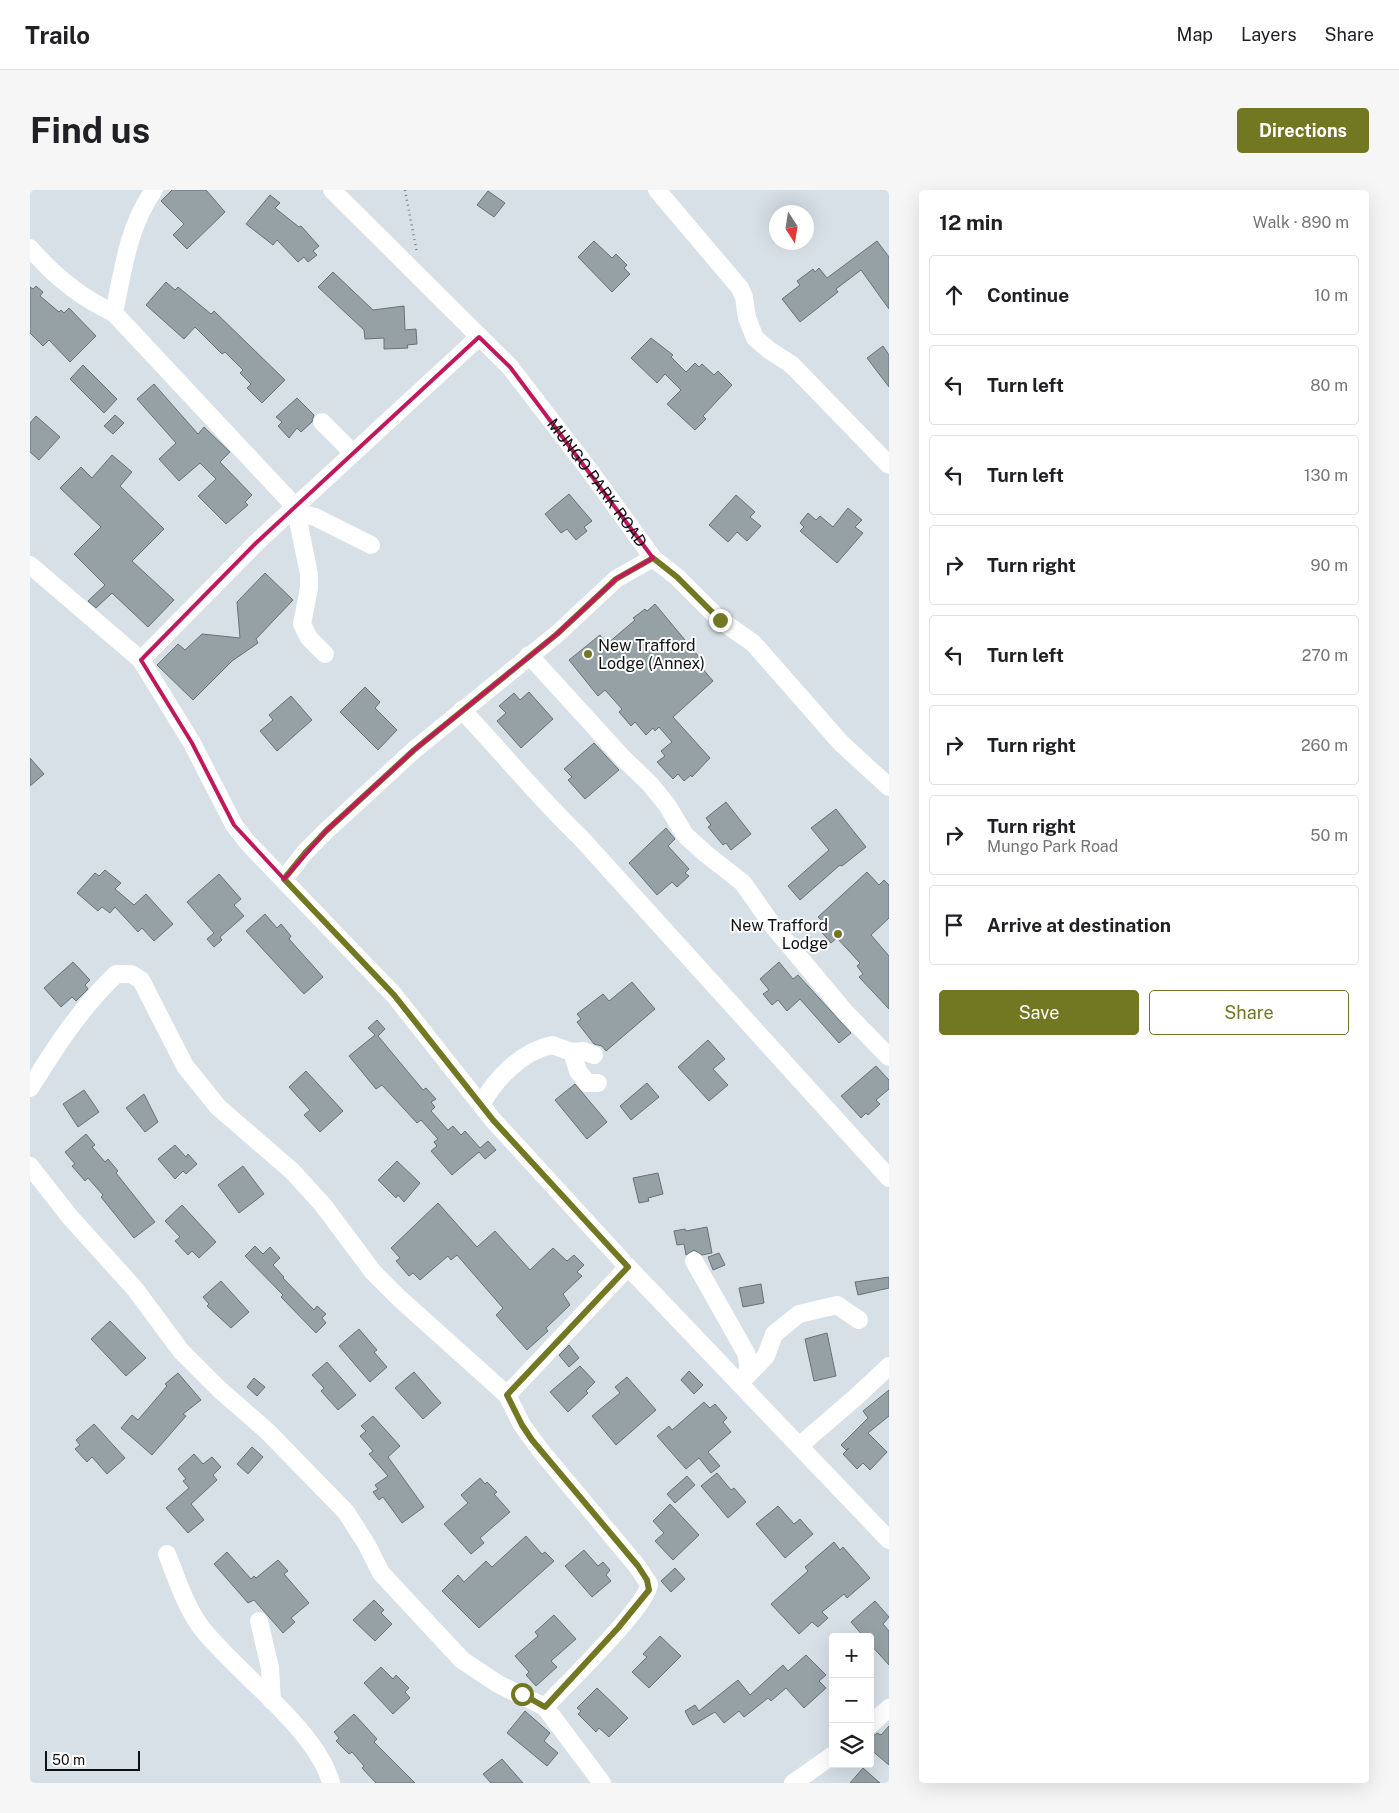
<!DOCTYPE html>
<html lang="en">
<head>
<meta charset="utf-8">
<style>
  body { margin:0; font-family:"Public Sans",sans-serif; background:#f6f6f6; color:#202124 }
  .controls { position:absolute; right:15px; bottom:15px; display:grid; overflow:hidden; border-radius:5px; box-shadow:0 5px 20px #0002 }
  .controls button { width:45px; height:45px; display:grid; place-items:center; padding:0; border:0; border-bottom:1px solid #e0e0e0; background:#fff; color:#202124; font:25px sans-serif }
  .compass { position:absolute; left:739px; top:15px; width:45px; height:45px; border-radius:50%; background:#fff; box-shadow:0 5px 20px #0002; rotate:168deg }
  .scale { position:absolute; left:15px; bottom:12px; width:95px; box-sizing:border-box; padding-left:5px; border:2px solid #0e1114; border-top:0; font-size:14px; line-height:18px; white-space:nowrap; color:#0e1114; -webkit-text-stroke:4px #fff; paint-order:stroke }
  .stop { position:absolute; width:15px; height:15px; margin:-11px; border:4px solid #717821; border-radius:50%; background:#fff }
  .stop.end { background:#717821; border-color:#fff; box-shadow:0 1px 5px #0008 }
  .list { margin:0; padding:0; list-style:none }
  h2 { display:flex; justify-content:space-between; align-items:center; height:65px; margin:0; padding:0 20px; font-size:21px }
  h2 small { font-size:16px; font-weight:400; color:#757577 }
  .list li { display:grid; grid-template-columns:32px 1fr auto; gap:15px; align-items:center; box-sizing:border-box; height:80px; margin:0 10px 10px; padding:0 10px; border:1px solid #e0e0e0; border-radius:5px }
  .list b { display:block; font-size:19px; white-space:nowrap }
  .list p { margin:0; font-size:16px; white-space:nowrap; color:#757577 }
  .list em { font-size:16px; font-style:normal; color:#757577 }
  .actions { display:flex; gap:10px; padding:15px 20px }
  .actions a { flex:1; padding:11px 0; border:1px solid #717821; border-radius:5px; text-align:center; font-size:18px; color:#717821 }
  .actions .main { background:#717821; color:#fff }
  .icon { flex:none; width:28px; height:28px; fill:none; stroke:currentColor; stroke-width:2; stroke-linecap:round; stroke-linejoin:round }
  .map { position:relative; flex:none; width:859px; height:1593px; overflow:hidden; border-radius:5px }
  header { display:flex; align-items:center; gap:30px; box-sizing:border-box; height:70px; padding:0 25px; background:#fff; border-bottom:1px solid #e0e0e0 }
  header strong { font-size:24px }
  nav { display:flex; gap:28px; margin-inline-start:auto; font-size:18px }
  .intro { display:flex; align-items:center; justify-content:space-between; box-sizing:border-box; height:120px; padding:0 30px }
  h1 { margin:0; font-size:35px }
  .button { padding:12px 22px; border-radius:5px; background:#717821; color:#fff; font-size:18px; font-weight:700 }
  main { display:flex; gap:30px; padding:0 30px }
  aside { flex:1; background:#fff; border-radius:5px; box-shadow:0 5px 20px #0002 }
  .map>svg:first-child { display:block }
  .building { fill:#96a1a5; stroke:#687276 }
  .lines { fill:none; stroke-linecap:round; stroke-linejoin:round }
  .path { stroke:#7b8187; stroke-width:2.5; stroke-dasharray:1 4; stroke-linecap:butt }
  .minor { stroke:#fff; stroke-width:18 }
  .route { stroke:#717821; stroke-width:6 }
  .marked { fill:none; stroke:#c2185b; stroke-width:4; stroke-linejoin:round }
  .poi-dot { fill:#717821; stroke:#fff; stroke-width:2 }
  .labels { text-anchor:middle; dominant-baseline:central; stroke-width:4; stroke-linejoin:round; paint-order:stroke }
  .street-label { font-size:16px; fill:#0e1114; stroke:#fff }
  .poi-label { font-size:16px; fill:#0e1114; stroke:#fff; text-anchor:start }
</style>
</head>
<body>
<header>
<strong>Trailo</strong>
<nav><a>Map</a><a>Layers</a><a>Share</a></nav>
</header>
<div class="intro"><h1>Find us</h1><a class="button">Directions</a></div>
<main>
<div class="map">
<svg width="859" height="1593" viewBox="0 0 859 1593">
  <rect width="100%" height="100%" fill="#d7dfe7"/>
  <path class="building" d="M142 0H176L195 22 157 59 143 45 154 34 131 11Z
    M458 1 475 13 464 27 447 15Z
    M240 5 250 13 245 18 269 37 271 36 289 56 283 61 287 65 278 72 274 67 268 72 247 50 243 55 216 34Z
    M564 51 582 68 586 64 597 75 594 78 600 84 582 102 548 67Z
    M847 51 859 67V119L831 80 806 99 808 102 770 132 752 109 770 95 767 91 783 79 785 82 789 78 797 88Z
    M303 82 343 120 374 116 375 140 386 139 387 154 377 155 378 158 354 159V148L335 149 334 140 288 97Z
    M136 92 145 100 148 97 181 124 184 121 255 190 232 213 217 198 221 194 210 183 213 180 195 162 192 164 165 137 154 149 116 115Z
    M6 96 13 102 10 106 29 122 31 120 34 123 39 118 66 146 40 172 19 150 13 156 0 143V97L3 99Z
    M621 148 643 165 641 167 656 182 665 173 669 177 672 174 684 185 688 181 702 195 673 226 676 229 665 240 637 214 651 200 635 184 627 193 601 168Z
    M853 156 859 165V197L837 168Z
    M53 175 87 209 74 223 40 189Z
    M124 194 168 244 174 237 200 262 190 272 222 305 215 312 218 315 196 334 168 306 186 289 170 273 149 291 129 269 146 253 107 209Z
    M267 208 284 225 282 232 271 242 267 238 259 248 248 236 252 232 246 227Z
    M85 225 94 233 83 244 74 236Z
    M6 226 30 247 9 270 0 262V233Z
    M82 265 102 282 90 296 134 339 102 371 144 410 118 437 82 403 66 418 58 411 75 395 44 364 71 337 30 298 51 277 62 288Z
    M539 304 562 331 554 337 557 341 546 350 537 339 531 343 515 324Z
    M706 305 725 322 720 327 731 336 717 351 707 342 698 352 679 335Z
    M818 318 832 330 825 337 833 343 807 373 770 341 774 337 770 333 778 323 786 330 790 326 803 337Z
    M235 383 263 410 226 449 228 453 202 471 163 510 127 475 148 454 155 460 172 444 210 448 207 412Z
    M625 414 670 468 666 471 683 491 643 527 680 568 662 587 661 585 654 591 648 584 643 589 627 572 635 566 631 561 642 552 629 537 625 541 623 538 616 545 605 532 601 536 589 522 592 519 575 500 568 506 539 470 570 445 577 454 605 430 603 428 615 419 617 421Z
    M335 497 350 512 345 518 367 540 348 560 310 522Z
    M499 502 523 529 491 558 467 531 476 523 469 516 484 503 490 510Z
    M261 506 282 530 247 561 230 541 243 530 239 525Z
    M564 553 589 580 555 609 538 590 542 587 534 579Z
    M0 568 14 584 0 596Z
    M696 612 721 644 701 660 696 653 693 655 678 637 681 635 676 628Z
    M806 619 836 657 812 676 810 675 770 710 758 696 799 660 781 638Z
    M636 638 645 649 638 656 659 679 655 683 659 686 647 697 642 692 627 705 599 673Z
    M75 680 91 693 85 699 104 715 116 704 143 734 124 751 112 738 108 742 85 717 80 723 72 717 68 721 47 703 65 683 69 686Z
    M837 682 849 695 854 690 859 695V728L841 745 859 766V819L829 787 833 784 827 776 830 773 807 748 801 753 788 738 794 733 788 727Z
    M189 684 211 709 204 715 214 726 190 747 192 750 184 757 177 749 184 743 157 712Z
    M235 724 247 738 251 734 261 746 259 749 293 787 274 804 216 741Z
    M43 772 60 790 55 795 58 799 46 811 42 807 31 817 14 798Z
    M749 772 763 789 768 785 821 843 809 853 770 809 757 821 748 810 742 815 733 804 739 800 730 789Z
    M602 792 625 819 576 861 572 856 564 854 547 832 551 829 547 824 573 804 579 811Z
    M347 830 355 839 348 846 393 900 396 898 406 909 401 912 405 917 401 921 418 940 423 936 431 945 435 941 450 958 458 951 466 960 455 969 449 962 422 985 401 961 407 956 404 952 408 949 391 930 387 933 352 895 346 899 319 866 345 845 338 838Z
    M678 850 695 869 683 879 698 895 679 911 648 877Z
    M846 876 859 890V899L846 910 850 914 838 925 836 923 831 928 811 906Z
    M276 881 313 921 290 942 274 925 280 920 259 897Z
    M617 893 629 907 601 930 590 916Z
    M545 894 577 932 557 949 525 910Z
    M54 900 69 922 48 937 33 914Z
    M114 904 128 932 115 942 96 918Z
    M56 944 65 955 62 957 75 972 78 969 88 981 86 983 125 1032 104 1048 71 1007 73 1005 58 988 55 991 42 976 45 974 35 962Z
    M145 955 156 967 158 964 167 974 156 984 153 981 145 989 128 969Z
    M367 971 390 993 374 1012 368 1005 366 1008 348 990Z
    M213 976 234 1004 209 1023 188 995Z
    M628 983 633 1004 618 1008 619 1011 609 1013 603 988Z
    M408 1013 447 1057 465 1041 500 1080 523 1058 537 1071 544 1065 554 1075 547 1082 552 1086 533 1104 540 1115 516 1138 518 1141 497 1160 466 1125 473 1118 427 1065 421 1070 418 1066 390 1090 383 1083 379 1086 366 1071 370 1068 361 1058Z
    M152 1015 186 1052 169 1068 162 1061 158 1065 145 1051 150 1047 135 1031Z
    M677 1037 682 1063 672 1065 664 1060 656 1065 654 1054 647 1055 644 1041 655 1039 656 1041Z
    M225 1056 233 1064 240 1057 250 1068 243 1075 254 1087 253 1088 284 1120 287 1116 296 1124 292 1128 296 1133 286 1143 251 1107 253 1105 215 1066Z
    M689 1063 695 1075 683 1080 678 1067Z
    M859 1087V1098L828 1105 825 1092Z
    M191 1091 219 1122 201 1138 177 1116 179 1114 173 1107Z
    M731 1094 734 1113 713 1117 709 1098Z
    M80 1131 116 1168 96 1186 61 1149Z
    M329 1139 347 1160 344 1162 357 1177 340 1192 309 1156Z
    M797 1143 806 1186 784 1191 775 1149Z
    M539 1155 549 1168 539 1177 529 1165Z
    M297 1172 326 1205 308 1220 291 1201 294 1198 282 1185Z
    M550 1176 565 1192 556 1201 558 1203 538 1222 520 1202Z
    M659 1181 673 1195 664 1204 651 1190Z
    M384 1182 411 1213 393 1229 365 1198Z
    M148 1183 171 1210 153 1224 156 1226 122 1265 91 1238 102 1225 108 1230 137 1196 135 1194Z
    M597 1187 626 1220 586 1255 562 1226 590 1203 585 1197Z
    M224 1188 235 1197 227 1206 217 1197Z
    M859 1200V1226L838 1243 857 1262 840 1280 833 1273 827 1279 813 1264 819 1258 816 1260 811 1255 838 1228 833 1221Z
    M674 1212 680 1218 685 1214 697 1228 693 1232 701 1242 678 1262 690 1276 681 1283 669 1268 656 1279 627 1246 639 1236 642 1240Z
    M343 1226 370 1256 358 1267 394 1317 372 1333 353 1307 349 1310 343 1302 348 1299 345 1295 358 1286 339 1264 343 1261 330 1246 336 1241 331 1236Z
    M64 1234 95 1268 77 1284 62 1267 57 1272 45 1259 50 1255 46 1250Z
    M222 1257 233 1267 218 1284 207 1274Z
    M164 1264 173 1274 182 1267 191 1277 183 1285 187 1290 161 1314 174 1330 158 1343 136 1318 159 1298 153 1291 156 1289 148 1279Z
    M687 1283 701 1300 704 1298 716 1312 698 1328 671 1296Z
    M657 1286 665 1295 645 1313 637 1304Z
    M450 1288 455 1294 457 1292 467 1302 464 1304 480 1322 450 1348 454 1353 441 1364 414 1334 438 1313 431 1305Z
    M640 1314 669 1345 643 1370 625 1351 634 1343 623 1331Z
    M748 1316 764 1334 770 1329 783 1344 755 1368 726 1334Z
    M496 1346 512 1364 515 1362 524 1371 449 1438 412 1401 428 1385 434 1392 456 1371 462 1377Z
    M804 1352 810 1360 813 1357 840 1388 817 1408 814 1404 792 1422 798 1428 788 1437 782 1432 769 1444 741 1414 778 1381 775 1377Z
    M554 1360 568 1376 573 1372 580 1380 576 1385 581 1391 562 1407 535 1376Z
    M197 1362 221 1389 224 1386 226 1388 248 1370 258 1381 254 1384 279 1413 261 1428 265 1432 253 1443 224 1410 218 1413 184 1374Z
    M645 1378 655 1389 641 1402 631 1391Z
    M344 1410 354 1420 351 1423 362 1434 345 1451 323 1430Z
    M845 1411 859 1427 853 1434 859 1441V1475L840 1454V1447H834L821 1432Z
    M524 1425 546 1449 521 1471 527 1477 506 1496 496 1485 499 1482 485 1466 508 1446 505 1442Z
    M630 1446 651 1466 619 1498 602 1482 617 1467 613 1464Z
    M776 1465 796 1485 789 1491 796 1498 774 1518 756 1498 741 1511 738 1508 714 1527 709 1521 694 1533 685 1522 663 1535 659 1529 655 1521 665 1515 669 1521 708 1490 720 1505 753 1475 758 1481Z
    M351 1477 363 1489 366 1485 379 1498 375 1502 380 1508 363 1524 334 1493Z
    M567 1498 598 1528 579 1547 569 1538 566 1542 548 1524 551 1521 547 1518Z
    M495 1521 520 1543 514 1551 528 1563 517 1576 477 1543Z
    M324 1524 347 1549 344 1552 385 1593H346L332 1578 334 1576 322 1562 319 1564 306 1551 309 1548 304 1542Z
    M859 1536V1575L840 1559V1549L847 1543 851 1545Z
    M472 1569 493 1593H461L453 1584Z
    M833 1578 850 1593H820Z"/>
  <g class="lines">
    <path class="path" d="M375 0 387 63"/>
    <g class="minor">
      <path id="s1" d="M302 0 480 177 557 277 623 368 647 387 690 430 723 453 811 553 859 597"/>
      <path d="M627 0 710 98 714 107 717 128 725 148 739 160 762 175 859 275"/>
      <path d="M0 58C23 85 51 108 84 123L272 324 285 327 341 355"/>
      <path d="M84 123C93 81 98 36 124 0"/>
      <path d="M292 232 323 263"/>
      <path d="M265 316 279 384V398L272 434 279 448 295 464"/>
      <path d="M0 375 111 470 162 553 204 635 218 653 364 805 463 930 598 1077 859 1350"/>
      <path d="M499 465 593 568 620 594 637 615 655 645 676 664 713 693 743 736 816 823 859 867"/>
      <path d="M111 470 226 353 449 147"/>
      <path d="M432 520C472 562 508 607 550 647L859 988"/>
      <path d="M254 689 275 662 296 641 384 560 527 444 586 389 623 368"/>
      <path d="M542 862 553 861 564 865"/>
      <path d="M0 898C27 855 49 820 86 784H101L111 790 155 876 188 917 262 981 293 1015 343 1082 369 1108 477 1205 492 1235 511 1261 607 1376 619 1394C618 1416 533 1497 515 1517"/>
      <path d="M451 915C465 889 492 861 522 855L542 862 548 881 557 893H568"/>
      <path d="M0 976 40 1027 105 1099 151 1161 190 1200 237 1241 316 1322 337 1355 351 1383 432 1470 468 1494 515 1517 572 1593"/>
      <path d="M664 1071 716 1163 719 1178 712 1191"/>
      <path d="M710 1193 736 1166 744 1144 769 1124 807 1115 829 1130"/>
      <path d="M477 1205 598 1077"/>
      <path d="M769 1256 826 1207 859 1176"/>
      <path d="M137 1364C147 1389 154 1413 170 1436 205 1482 287 1539 301 1593"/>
      <path d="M229 1431 240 1478 242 1511"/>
      <path d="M840 1535 859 1518"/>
      <path d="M763 1593 803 1565"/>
    </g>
  </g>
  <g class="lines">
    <path class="route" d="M492 1504 515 1517 588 1438 619 1400 617 1390 608 1376 502 1250 492 1235 477 1205 598 1077 463 930 364 805 254 689 276 662 296 641 384 560 527 444 586 389 623 368 647 387 690 430"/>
  </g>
  <path class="marked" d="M449 147 480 177 623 368 586 389 527 444 384 560 296 641 254 689 204 635 162 553 111 470 226 353Z"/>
  <g class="poi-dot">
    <circle cx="558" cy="464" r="5"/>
    <circle cx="808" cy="744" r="5"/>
  </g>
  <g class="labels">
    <g class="street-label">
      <text stroke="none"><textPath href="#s1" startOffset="396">MUNGO PARK ROAD</textPath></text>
    </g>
    <g class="poi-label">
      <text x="568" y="455">New Trafford<tspan x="568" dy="18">Lodge (Annex)</tspan></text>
      <text x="798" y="735" text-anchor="end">New Trafford<tspan x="798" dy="18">Lodge</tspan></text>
    </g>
  </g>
</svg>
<div class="controls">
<button>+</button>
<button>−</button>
<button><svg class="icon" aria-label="layers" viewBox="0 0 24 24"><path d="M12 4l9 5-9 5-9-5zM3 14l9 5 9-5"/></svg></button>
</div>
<svg class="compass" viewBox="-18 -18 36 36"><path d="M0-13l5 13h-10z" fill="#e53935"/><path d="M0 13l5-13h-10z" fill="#757577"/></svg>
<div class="scale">50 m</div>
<div class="stop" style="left:492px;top:1504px"></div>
<div class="stop end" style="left:690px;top:430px"></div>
</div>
<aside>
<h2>12 min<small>Walk · 890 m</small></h2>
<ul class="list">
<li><svg class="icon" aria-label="ahead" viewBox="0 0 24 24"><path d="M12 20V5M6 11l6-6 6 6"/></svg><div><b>Continue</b></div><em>10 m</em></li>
<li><svg class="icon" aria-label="left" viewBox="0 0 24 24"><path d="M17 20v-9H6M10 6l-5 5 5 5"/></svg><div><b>Turn left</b></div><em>80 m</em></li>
<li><svg class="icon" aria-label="left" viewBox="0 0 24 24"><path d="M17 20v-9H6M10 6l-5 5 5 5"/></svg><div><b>Turn left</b></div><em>130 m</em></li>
<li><svg class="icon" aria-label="right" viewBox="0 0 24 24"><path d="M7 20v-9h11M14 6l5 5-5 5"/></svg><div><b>Turn right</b></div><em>90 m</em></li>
<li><svg class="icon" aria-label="left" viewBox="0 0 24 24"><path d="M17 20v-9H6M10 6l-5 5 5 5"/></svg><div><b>Turn left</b></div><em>270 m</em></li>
<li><svg class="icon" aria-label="right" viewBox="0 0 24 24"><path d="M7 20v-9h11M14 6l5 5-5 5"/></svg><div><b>Turn right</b></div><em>260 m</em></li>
<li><svg class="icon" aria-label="right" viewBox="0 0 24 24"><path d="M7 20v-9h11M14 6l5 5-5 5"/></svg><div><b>Turn right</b><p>Mungo Park Road</p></div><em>50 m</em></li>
<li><svg class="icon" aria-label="arrive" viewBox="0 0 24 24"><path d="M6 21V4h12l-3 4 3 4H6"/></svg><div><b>Arrive at destination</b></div></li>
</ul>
<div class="actions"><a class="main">Save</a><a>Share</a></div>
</aside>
</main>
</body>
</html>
